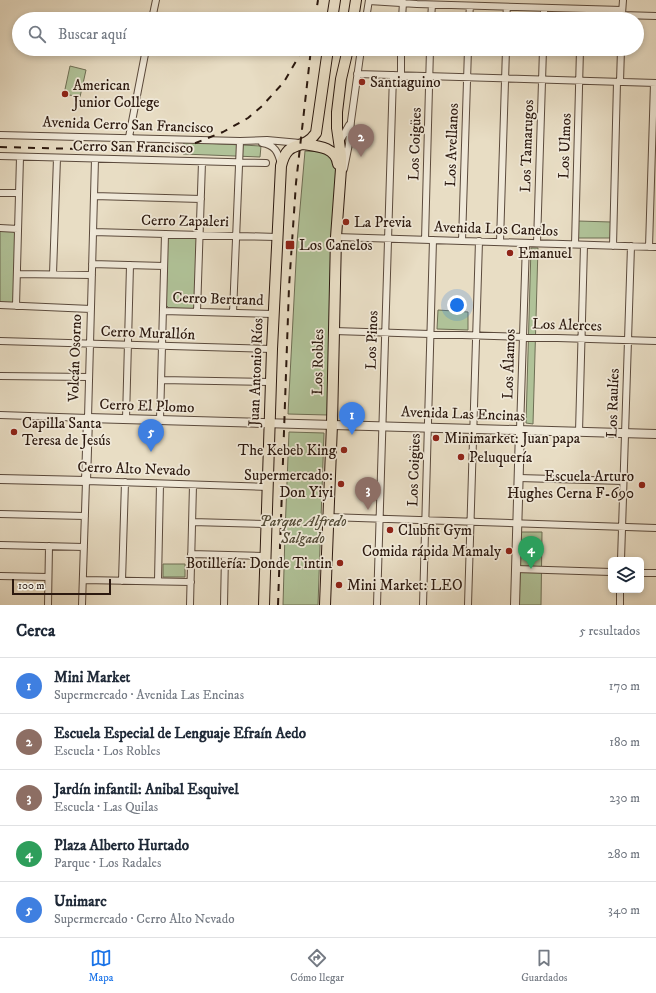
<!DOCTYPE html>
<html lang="es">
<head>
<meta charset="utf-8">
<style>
  body { margin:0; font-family:"IM FELL DW Pica",serif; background:#f6f6f7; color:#1f2937 }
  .controls { position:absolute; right:12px; bottom:12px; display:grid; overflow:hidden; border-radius:6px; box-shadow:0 2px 6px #0003 }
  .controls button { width:36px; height:36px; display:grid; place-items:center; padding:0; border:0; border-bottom:1px solid #e0e1e3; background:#fff; color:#1f2937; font:20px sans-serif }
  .scale { position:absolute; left:12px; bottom:10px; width:99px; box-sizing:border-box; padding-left:4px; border:2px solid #2c190f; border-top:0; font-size:11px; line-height:14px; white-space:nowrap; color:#2c190f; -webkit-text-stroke:3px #f0e9d9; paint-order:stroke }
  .you { position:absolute; left:457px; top:305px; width:14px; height:14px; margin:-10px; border:3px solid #fff; border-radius:50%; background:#1a73e8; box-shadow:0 0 0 6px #1a73e833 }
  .badge { display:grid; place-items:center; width:26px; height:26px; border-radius:50%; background:#1a73e8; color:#fff; font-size:13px; font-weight:700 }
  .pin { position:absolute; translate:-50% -33px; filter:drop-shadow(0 1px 2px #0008) }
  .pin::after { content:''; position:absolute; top:21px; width:14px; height:12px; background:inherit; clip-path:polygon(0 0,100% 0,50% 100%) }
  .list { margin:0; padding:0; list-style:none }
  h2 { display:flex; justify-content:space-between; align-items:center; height:52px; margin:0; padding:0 16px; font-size:17px }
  h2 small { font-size:13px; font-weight:400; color:#747a83 }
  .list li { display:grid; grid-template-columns:26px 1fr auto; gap:12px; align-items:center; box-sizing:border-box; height:56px; padding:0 16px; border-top:1px solid #e0e1e3 }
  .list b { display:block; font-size:15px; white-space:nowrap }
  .list p { margin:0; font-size:13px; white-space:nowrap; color:#747a83 }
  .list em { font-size:13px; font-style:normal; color:#747a83 }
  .icon { flex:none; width:22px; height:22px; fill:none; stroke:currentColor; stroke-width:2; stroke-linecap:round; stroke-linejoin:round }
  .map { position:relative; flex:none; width:656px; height:605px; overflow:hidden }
  .search { position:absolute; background:#fff; box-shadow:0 2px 6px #0003; left:12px; right:12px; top:12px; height:44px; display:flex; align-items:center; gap:10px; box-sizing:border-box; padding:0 14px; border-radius:22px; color:#747a83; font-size:15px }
  .sheet { height:332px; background:#fff }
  nav { display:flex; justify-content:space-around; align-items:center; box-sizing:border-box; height:56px; border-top:1px solid #e0e1e3; background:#fff; font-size:11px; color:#747a83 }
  nav a { display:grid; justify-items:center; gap:2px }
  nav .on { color:#1a73e8 }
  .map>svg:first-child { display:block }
  .green { fill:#b0c298; stroke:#6e6e54 }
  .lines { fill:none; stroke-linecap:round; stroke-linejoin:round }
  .minor-casing { stroke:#5b4a3c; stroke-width:8 }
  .tertiary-casing { stroke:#5b4a3c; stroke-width:10 }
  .primary-casing { stroke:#2c190f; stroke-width:12 }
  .minor { stroke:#f0e9d9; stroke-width:6 }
  .tertiary { stroke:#f0e9d9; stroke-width:8 }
  .primary { stroke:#e8ddc4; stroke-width:10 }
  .rail { stroke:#2c190f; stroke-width:2; stroke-dasharray:7 7; stroke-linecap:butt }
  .poi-dot { fill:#8f2418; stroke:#f0e9d9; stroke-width:1.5 }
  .labels { text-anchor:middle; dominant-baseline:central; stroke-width:3.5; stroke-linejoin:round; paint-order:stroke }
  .poi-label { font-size:15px; fill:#2c190f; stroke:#f0e9d9; text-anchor:start }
  .street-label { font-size:15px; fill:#2c190f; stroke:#f0e9d9 }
  .park-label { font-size:15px; font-style:italic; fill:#544c38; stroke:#f0e9d9 }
</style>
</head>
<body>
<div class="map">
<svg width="656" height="605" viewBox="0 0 656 605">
  <rect width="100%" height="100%" fill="#e8ddc4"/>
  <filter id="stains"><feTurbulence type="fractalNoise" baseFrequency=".005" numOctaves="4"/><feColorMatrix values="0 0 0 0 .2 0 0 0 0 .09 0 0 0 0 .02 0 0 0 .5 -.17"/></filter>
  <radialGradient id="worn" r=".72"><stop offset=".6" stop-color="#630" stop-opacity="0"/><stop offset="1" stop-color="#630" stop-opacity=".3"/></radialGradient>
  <path class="green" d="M70 66 86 70 80 97 64 94Z
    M184 142 261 146 260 157 183 154Z
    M305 151 322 152 335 157 338 163 328 415 288 414 297 243Z
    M578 221 611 222V238H578Z
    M0 231H13L15 234 14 301 11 304H0Z
    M169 236 194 237 197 240 195 306 192 309 169 308 165 304 167 239Z
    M531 248H538L533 424 526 423Z
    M438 310 468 312V330L437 329Z
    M289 432 324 433 318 605H283L285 533Z
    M521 532H542L541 605H519Z
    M163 564H185V577H163Z"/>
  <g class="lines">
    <g class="minor-casing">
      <path id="minor" d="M369 1 417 4 622 10
        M622 14 623 0
        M622 15 656 16
        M152 19 156 0
        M366 19 369 0
        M402 19 403 2
        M431 19 432 5
        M469 19 470 6
        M506 19 507 7
        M544 19V8
        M581 19V9
        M357 74 656 83
        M401 75V49
        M620 82 621 49
        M0 135 240 141 267 140 300 143
        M129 137 146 49
        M262 143C275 145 278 152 281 164
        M339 143 349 125
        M0 156 266 163
        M344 169 349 144 351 121 361 49
        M0 193H19
        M94 196 201 199
        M0 228 18 229
        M93 232 277 237
        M336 237 656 247
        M425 240 430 49
        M462 241 468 49
        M500 242 506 49
        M537 243 543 49
        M575 244 580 49
        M613 246 617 82
        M649 247 654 83
        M92 264 164 266
        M17 274 92 275
        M53 274 57 158
        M0 305 91 309
        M16 306 20 157
        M163 311 273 314
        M197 312 202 162
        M233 313 240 141
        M334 331 656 341
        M0 341 272 349
        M0 376 89 377
        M161 380 271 382
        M0 415 88 418 95 159
        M126 419 130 265
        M160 420 165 234
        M520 430 526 243
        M579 432 584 245
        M519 478 623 481
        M0 514 85 516
        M328 517 656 528
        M192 522 266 524
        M0 545 84 547
        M191 554 265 556
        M621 560 631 246
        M516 569 611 572
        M641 573H656
        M0 576 48 577
        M83 580 191 582
        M122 581 125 482
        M158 581 160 484
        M48 605 49 546
        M82 605 86 481 268 487
        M190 605 193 485
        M224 605 225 555
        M377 605 393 75
        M423 605 433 240
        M468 605 479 241
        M620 605V590"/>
    </g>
    <g class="tertiary-casing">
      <path id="tertiary" d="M0 479 86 481 88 418 656 434
        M515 605 520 430"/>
    </g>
    <g class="primary-casing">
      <path id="primary" d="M332 19 335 0
        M353 19 356 0
        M303 144C317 146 336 147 338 164
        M264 605 272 349 281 166C288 137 302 153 316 133L328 49
        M325 605 332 424 336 237 341 169V156L337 128V112L341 79 348 49"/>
    </g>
    <use href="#minor" class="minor"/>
    <use href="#tertiary" class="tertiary"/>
    <use href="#primary" class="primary"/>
    <path class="rail" d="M315 19 318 0
      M0 147 157 151 188 146 223 132 248 118 262 106 284 82 303 49
      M278 605 289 287 296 183 311 49"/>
  </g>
  <g class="poi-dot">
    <circle cx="362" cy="82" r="4"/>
    <circle cx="65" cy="94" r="4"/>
    <circle cx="346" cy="222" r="4"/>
    <rect x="285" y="240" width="10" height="10" rx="2"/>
    <circle cx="510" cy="253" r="4"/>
    <circle cx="14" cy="432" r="4"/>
    <circle cx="436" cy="438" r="4"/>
    <circle cx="344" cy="450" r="4"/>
    <circle cx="461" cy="457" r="4"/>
    <circle cx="341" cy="484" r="4"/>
    <circle cx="642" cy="485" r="4"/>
    <circle cx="390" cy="530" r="4"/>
    <circle cx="509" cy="551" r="4"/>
    <circle cx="340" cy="563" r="4"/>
    <circle cx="339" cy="585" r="4"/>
  </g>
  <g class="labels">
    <g class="poi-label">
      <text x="370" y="82">Santiaguino</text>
      <text x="73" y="85">American<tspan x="73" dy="17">Junior College</tspan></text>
      <text x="354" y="222">La Previa</text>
      <text x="299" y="245">Los Canelos</text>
      <text x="518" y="253">Emanuel</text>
      <text x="22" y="423">Capilla Santa<tspan x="22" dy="17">Teresa de Jesús</tspan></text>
      <text x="444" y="438">Minimarket: Juan papa</text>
      <text x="336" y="450" text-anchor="end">The Kebeb King</text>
      <text x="469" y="457">Peluquería</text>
      <text x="333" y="475" text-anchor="end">Supermercado:<tspan x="333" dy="17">Don Yiyi</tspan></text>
      <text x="634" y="476" text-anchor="end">Escuela Arturo<tspan x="634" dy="17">Hughes Cerna F-690</tspan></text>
      <text x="398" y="530">Clubfit Gym</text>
      <text x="501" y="551" text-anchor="end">Comida rápida Mamaly</text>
      <text x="332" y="563" text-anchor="end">Botillería: Donde Tintin</text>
      <text x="347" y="585">Mini Market: LEO</text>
    </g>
    <g class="street-label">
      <text transform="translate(128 125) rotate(2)">Avenida Cerro San Francisco</text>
      <text transform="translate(415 144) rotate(-88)">Los Coigües</text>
      <text transform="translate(452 145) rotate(-88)">Los Avellanos</text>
      <text transform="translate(527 146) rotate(-88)">Los Tamarugos</text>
      <text transform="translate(565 146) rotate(-88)">Los Ulmos</text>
      <text transform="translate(133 147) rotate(1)">Cerro San Francisco</text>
      <text transform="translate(185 221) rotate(1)">Cerro Zapaleri</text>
      <text transform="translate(496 229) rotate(2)">Avenida Los Canelos</text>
      <text transform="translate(218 299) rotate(2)">Cerro Bertrand</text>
      <text transform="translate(567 325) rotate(2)">Los Alerces</text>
      <text transform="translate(148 333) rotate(2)">Cerro Murallón</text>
      <text transform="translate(372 340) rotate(-88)">Los Pinos</text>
      <text transform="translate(75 358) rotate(-88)">Volcán Osorno</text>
      <text transform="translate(318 362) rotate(-89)">Los Robles</text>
      <text transform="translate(509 364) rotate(-88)">Los Álamos</text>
      <text transform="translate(256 372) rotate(-88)">Juan Antonio Ríos</text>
      <text transform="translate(613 403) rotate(-88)">Los Raulíes</text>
      <text transform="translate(147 406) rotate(2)">Cerro El Plomo</text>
      <text transform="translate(463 414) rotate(2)">Avenida Las Encinas</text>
      <text transform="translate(134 469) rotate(2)">Cerro Alto Nevado</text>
      <text transform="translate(414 470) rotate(-88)">Los Coigües</text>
    </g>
    <g class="park-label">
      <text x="303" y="521">Parque Alfredo<tspan x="303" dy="17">Salgado</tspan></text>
    </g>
  </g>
  <rect width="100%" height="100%" filter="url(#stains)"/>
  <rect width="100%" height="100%" fill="url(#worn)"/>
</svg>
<div class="controls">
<button><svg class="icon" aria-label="layers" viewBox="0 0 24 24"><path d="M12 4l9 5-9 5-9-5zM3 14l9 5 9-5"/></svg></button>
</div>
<div class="scale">100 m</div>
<div class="you"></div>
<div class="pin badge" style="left:352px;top:435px;background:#3f7fe0">1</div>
<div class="pin badge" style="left:361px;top:157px;background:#8d6e63">2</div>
<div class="pin badge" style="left:368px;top:510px;background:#8d6e63">3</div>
<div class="pin badge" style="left:531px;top:569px;background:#2e9e5b">4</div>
<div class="pin badge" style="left:151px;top:452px;background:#3f7fe0">5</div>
<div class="search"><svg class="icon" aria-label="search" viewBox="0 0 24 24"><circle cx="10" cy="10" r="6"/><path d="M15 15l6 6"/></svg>Buscar aquí</div>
</div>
<section class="sheet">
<h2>Cerca<small>5 resultados</small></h2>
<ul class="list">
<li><span class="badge" style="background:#3f7fe0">1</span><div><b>Mini Market</b><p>Supermercado · Avenida Las Encinas</p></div><em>170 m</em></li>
<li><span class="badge" style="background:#8d6e63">2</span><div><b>Escuela Especial de Lenguaje Efraín Aedo</b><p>Escuela · Los Robles</p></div><em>180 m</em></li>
<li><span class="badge" style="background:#8d6e63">3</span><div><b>Jardín infantil: Anibal Esquivel</b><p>Escuela · Las Quilas</p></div><em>230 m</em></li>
<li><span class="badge" style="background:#2e9e5b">4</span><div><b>Plaza Alberto Hurtado</b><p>Parque · Los Radales</p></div><em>280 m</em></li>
<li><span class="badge" style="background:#3f7fe0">5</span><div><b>Unimarc</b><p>Supermercado · Cerro Alto Nevado</p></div><em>340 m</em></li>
</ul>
</section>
<nav>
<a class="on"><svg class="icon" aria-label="map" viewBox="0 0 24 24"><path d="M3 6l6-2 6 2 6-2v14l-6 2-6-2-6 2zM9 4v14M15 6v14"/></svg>Mapa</a>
<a><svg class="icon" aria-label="directions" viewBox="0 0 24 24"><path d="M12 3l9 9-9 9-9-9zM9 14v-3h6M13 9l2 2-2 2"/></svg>Cómo llegar</a>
<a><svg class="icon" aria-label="saved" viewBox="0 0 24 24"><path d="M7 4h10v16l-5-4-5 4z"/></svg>Guardados</a>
</nav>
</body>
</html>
